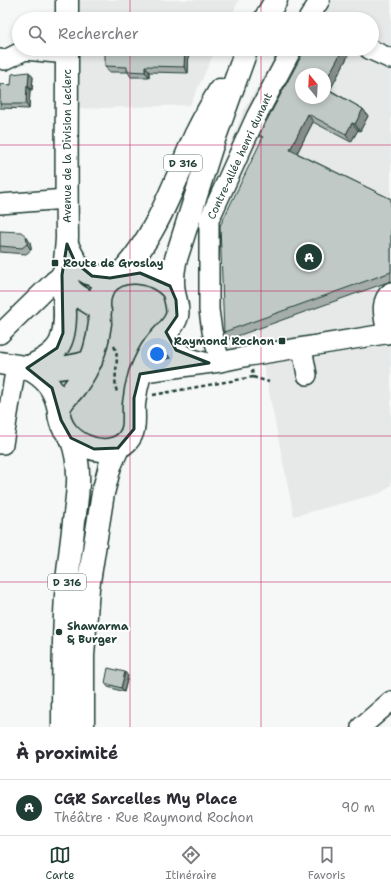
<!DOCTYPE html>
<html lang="fr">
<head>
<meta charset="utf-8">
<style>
  body { margin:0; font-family:"Shantell Sans",sans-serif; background:#f7f7f7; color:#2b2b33 }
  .compass { position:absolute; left:295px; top:68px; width:36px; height:36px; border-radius:50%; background:#fff; box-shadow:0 2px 6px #0003; rotate:342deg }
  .you { position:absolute; left:157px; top:354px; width:14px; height:14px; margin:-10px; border:3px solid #fff; border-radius:50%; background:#1a73e8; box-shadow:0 0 0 6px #1a73e833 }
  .badge { display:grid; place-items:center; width:26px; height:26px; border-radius:50%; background:#1f3d34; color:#fff; font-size:13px; font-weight:700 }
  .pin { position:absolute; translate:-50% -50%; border:2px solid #fff; box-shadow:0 1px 4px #0006 }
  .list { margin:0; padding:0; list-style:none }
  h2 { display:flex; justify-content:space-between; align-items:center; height:52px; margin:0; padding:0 16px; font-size:17px }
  h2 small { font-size:13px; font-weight:400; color:#7c7c81 }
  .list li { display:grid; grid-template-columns:26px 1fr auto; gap:12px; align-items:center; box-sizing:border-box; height:56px; padding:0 16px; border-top:1px solid #e1e1e2 }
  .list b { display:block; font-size:15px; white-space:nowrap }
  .list p { margin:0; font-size:13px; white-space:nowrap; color:#7c7c81 }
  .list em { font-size:13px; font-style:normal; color:#7c7c81 }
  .icon { flex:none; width:22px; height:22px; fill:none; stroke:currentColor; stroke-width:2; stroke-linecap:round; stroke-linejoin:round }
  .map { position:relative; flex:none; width:391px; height:727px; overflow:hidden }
  .search { position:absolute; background:#fff; box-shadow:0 2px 6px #0003; left:12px; right:12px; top:12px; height:44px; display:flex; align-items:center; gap:10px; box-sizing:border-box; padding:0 14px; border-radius:22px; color:#7c7c81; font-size:15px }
  .sheet { height:108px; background:#fff }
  nav { display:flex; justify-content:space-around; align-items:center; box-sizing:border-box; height:56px; border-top:1px solid #e1e1e2; background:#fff; font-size:11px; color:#7c7c81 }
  nav a { display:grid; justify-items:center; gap:2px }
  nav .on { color:#1f3d34 }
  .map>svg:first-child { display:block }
  .built { fill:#e6e9e8; fill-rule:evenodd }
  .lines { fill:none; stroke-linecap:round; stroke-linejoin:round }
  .minor-casing { stroke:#1f3d34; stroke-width:22 }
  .major-casing { stroke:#1f3d34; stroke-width:25 }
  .path { stroke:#1f3d34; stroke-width:2.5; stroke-dasharray:4 3; stroke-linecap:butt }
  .minor { stroke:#fff; stroke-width:19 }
  .major { stroke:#fff; stroke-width:22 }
  .wall { fill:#a5adaa; stroke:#1f3d34 }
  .shaded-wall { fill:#868d8b; stroke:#1f3d34 }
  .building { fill:#c0c9c6; stroke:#1f3d34 }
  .marked { fill:#1f3d34; fill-opacity:0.2; stroke:#1f3d34; stroke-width:3; stroke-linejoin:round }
  .grid { fill:none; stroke:#c2185b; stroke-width:1; stroke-opacity:0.55 }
  .poi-dot { fill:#1f3d34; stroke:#fff; stroke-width:1.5 }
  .labels { text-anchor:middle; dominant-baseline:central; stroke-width:4; stroke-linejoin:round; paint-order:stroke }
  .shield { fill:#fff; stroke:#627771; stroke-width:1 }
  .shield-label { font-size:10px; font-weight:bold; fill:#1f3d34 }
  .street-label { font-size:11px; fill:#1f3d34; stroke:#fff }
  .poi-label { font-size:11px; font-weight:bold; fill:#1f3d34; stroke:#fff; text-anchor:start }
</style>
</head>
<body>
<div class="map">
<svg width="391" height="727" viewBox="0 0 391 727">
  <rect width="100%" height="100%" fill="#f6f7f7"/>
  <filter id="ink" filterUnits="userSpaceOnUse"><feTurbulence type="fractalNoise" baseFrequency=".025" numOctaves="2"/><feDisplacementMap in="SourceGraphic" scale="8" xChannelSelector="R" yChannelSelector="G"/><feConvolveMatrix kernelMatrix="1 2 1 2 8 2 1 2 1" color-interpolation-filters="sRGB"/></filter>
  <g filter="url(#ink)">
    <path class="built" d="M77 0H239L230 19H77Z
      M308 0H391V485L381 493 294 516 260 348 237 351H207L203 326 204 213 244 110 279 49H372V19H297ZM301 74H325V98H301Z
      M77 49H216L190 105 76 109Z"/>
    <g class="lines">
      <g class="minor-casing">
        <path id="minor" d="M308 19 320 0
          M369 49 391 59
          M0 59 5 60 25 50 67 54
          M0 204 66 199
          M166 332C174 353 183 357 204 362
          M0 334 54 281 65 273 74 269
          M387 334C385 319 378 302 391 292
          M302 348 307 375
          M220 362 212 331 209 310V220L256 117 292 49
          M140 374 151 371 220 362 249 356 391 333
          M0 444H3L16 366
          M361 727 391 701"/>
      </g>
      <g class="major-casing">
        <path id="major" d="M67 0V19
          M265 19 276 0
          M67 49C67 111 66 173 67 236 67 253 61 270 69 287 75 298 92 301 100 311
          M67 244C77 269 87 279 115 277
          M120 274C157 236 174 183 195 136 203 120 211 105 220 90
          M174 292C158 269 113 263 101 293 97 302 100 314 100 323 98 340 94 357 85 372 82 377 79 382 75 387 70 395 59 401 59 412 59 442 106 463 127 441 137 430 133 417 134 404 135 394 137 384 140 374 144 364 149 353 155 345 162 336 174 327 177 316 179 307 175 300 174 292 172 282 173 272 175 262L212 145 246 51
          M0 363C30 369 62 372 91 361
          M27 368C37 363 49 358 56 349 70 334 64 294 62 275
          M27 368C46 377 55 390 59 410
          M63 727C63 678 63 630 67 582 69 561 72 541 74 521 78 493 82 465 71 438
          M83 727V656L88 588 103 493 110 466 118 448"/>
      </g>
      <path class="path" d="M114 346C121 359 112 378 117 392
        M253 377 269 382
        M153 395 253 377 252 370"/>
      <use href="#minor" class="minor"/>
      <use href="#major" class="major"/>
    </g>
    <path class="wall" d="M189 49 188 73 149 72V77H131L128 72H109L105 66Z
      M348 56 330 90 363 109 368 116 360 131 358 130 351 142 313 122 297 153 391 199V281L229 339 224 332 262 139 259 135Z
      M33 77 32 90H30L29 109 0 108V84L11 85Z
      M0 231 30 242 31 247V250L26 254 0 252Z
      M128 676 124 692 108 687 105 683Z"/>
    <path class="shaded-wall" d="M185 49H189L188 73 184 67Z
      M343 49 348 56 328 94 325 90V82Z
      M145 66 149 72V77L145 72Z
      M29 72 33 77 32 90 28 86Z
      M27 85 30 90 29 109 26 104Z
      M363 109 368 116 360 131 355 124Z
      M308 114 313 122 295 157 290 150Z
      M352 123 358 130 351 142 346 134Z
      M26 236 30 242 31 247V250L27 244Z
      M125 672 128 676 124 692 121 688Z"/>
    <path class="building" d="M105 49H185L184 67 145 66V72L127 71V67L105 66Z
      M305 49H343L325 82V74H301V98H325V88L363 109 355 124 352 123 346 134 308 114 290 150 391 199V272L224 332 220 226 263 137 259 135Z
      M29 72 28 86 27 85 26 104H0V84L11 85 12 74Z
      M0 231 21 232 26 236 27 241V244L22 248 0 246Z
      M108 668 125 672 121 688 105 683Z"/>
  </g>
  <path class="marked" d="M67 244 75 262 92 276 110 278 140 273 170 286 176 300 177 316 166 332 176 350 209 363 140 374 134 398V429L118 448 94 449 71 438 61 420 52 388 27 368 57 348 63 333 62 275Z"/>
  <path class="grid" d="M130 0V19M261 0V19M130 49V727M261 49V727M0 145H391M0 291H391M0 436H391M0 582H391"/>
  <g class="poi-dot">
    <rect x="51" y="259" width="8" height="8" rx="2"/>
    <rect x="278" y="337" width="8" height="8" rx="2"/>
    <circle cx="59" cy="632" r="4"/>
  </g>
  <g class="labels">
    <g class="shield">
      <rect x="164" y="155" width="38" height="16" rx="3"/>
      <rect x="48" y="574" width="38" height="16" rx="3"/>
    </g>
    <g class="shield-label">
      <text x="183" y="163">D 316</text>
      <text x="67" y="582">D 316</text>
    </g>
    <g class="street-label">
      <text transform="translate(67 146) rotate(-90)">Avenue de la Division Leclerc</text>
      <text transform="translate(240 156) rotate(-65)">Contre-allée henri dunant</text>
    </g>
    <g class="poi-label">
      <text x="63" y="263">Route de Groslay</text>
      <text x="274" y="341" text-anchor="end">Raymond Rochon</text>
      <text x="67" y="626">Shawarma<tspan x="67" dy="13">&amp; Burger</tspan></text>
    </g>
  </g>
</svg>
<svg class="compass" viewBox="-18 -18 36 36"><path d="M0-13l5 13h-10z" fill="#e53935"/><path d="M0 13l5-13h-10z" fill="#7c7c81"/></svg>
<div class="you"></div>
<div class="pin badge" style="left:309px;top:257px">A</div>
<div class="search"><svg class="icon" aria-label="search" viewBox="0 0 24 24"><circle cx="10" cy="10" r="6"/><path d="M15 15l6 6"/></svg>Rechercher</div>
</div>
<section class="sheet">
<h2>À proximité<small></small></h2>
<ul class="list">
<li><span class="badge">A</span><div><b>CGR Sarcelles My Place</b><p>Théâtre · Rue Raymond Rochon</p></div><em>90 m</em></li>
</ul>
</section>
<nav>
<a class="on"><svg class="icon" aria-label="map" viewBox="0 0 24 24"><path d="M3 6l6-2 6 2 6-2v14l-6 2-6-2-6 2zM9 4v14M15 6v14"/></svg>Carte</a>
<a><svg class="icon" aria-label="directions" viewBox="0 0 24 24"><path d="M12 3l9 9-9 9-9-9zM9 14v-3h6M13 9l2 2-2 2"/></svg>Itinéraire</a>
<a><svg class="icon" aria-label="saved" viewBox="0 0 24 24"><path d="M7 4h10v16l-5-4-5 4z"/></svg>Favoris</a>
</nav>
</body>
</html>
